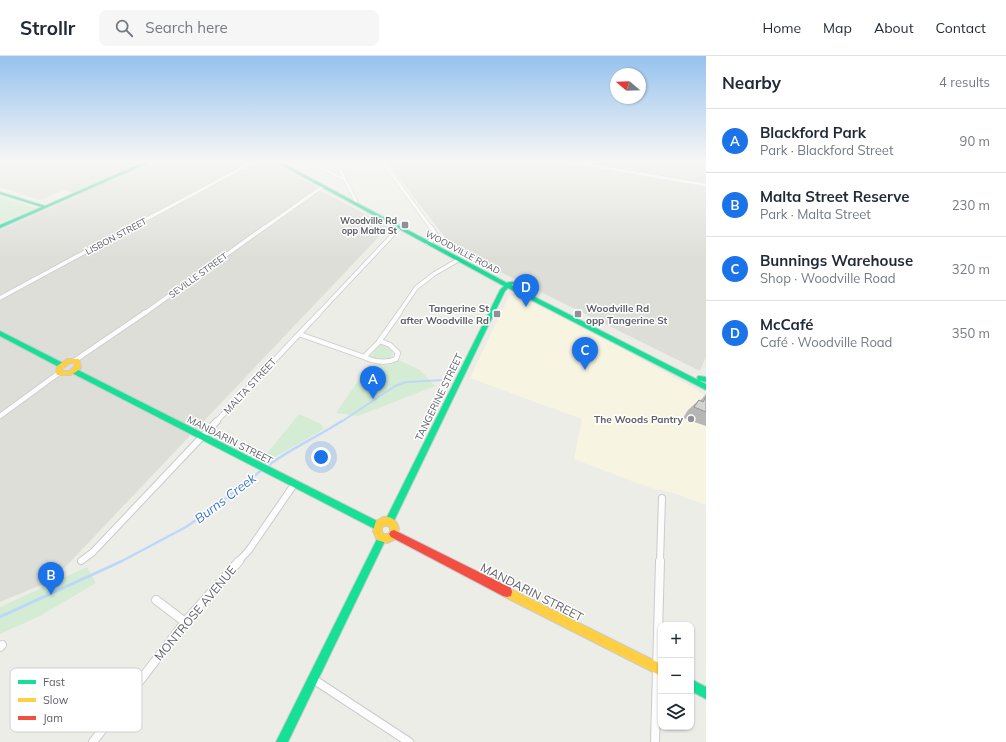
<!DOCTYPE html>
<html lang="en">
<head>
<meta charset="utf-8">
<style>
  body { margin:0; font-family:Mulish,sans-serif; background:#f6f6f7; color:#1f2937 }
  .controls { position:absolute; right:12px; bottom:12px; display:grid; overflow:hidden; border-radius:8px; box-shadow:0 1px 3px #0004 }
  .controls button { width:36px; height:36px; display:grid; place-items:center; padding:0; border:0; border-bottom:1px solid #e0e1e3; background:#fff; color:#1f2937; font:20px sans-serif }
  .compass { position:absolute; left:610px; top:12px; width:36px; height:36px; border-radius:50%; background:#fff; box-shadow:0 1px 3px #0004; rotate:289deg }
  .you { position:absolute; left:321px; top:401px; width:14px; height:14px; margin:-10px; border:3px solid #fff; border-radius:50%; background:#1a73e8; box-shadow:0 0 0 6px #1a73e833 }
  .badge { display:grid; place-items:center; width:26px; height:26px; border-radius:50%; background:#1a73e8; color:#fff; font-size:13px; font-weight:700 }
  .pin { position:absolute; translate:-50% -33px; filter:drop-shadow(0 1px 2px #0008) }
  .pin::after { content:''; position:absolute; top:21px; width:14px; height:12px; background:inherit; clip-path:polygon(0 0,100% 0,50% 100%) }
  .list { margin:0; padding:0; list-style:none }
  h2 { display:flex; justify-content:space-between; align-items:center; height:52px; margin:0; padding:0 16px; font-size:17px }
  h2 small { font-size:13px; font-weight:400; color:#747a83 }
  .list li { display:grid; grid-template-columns:26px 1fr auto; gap:12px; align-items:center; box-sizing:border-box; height:64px; padding:0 16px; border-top:1px solid #e0e1e3 }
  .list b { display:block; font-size:15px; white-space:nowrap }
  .list p { margin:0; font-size:13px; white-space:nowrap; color:#747a83 }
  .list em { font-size:13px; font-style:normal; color:#747a83 }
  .icon { flex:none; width:22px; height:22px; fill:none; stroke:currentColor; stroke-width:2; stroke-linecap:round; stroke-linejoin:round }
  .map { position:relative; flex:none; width:706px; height:686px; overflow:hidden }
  header { display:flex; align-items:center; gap:24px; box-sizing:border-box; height:56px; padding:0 20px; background:#fff; border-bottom:1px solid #e0e1e3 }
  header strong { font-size:19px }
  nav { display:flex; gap:22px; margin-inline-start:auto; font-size:14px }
  .search { width:280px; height:36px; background:#f6f6f7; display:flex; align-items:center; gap:10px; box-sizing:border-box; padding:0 14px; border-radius:8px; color:#747a83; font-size:15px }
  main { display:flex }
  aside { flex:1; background:#fff }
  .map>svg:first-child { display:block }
  .commercial { fill:#f7f5e1 }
  .industrial { fill:#deded9 }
  .green { fill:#d4ebd4 }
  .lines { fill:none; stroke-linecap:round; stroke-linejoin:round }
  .stream-far2 { stroke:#bcd8f8; stroke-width:2 }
  .stream-far1 { stroke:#bcd8f8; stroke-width:2.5 }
  .stream { stroke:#bcd8f8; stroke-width:3 }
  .street-far4-casing { stroke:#cacbca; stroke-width:4 }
  .street-far3-casing { stroke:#cacbca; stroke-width:5 }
  .street-far2-casing { stroke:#cacbca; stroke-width:6 }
  .street-far1-casing { stroke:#cacbca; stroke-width:8 }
  .street-casing { stroke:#cacbca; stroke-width:10 }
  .fast-casing { stroke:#cacbca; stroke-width:2 }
  .slow-casing { stroke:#cacbca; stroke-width:2 }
  .jam-casing { stroke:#cacbca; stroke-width:2 }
  .street-far4 { stroke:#fcfcfc; stroke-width:3 }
  .street-far3 { stroke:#fcfcfc; stroke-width:3.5 }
  .street-far2 { stroke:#fcfcfc; stroke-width:4.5 }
  .street-far1 { stroke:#fcfcfc; stroke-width:6 }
  .street { stroke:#fcfcfc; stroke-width:8 }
  .fast { fill:#16e098; fill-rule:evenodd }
  .slow { fill:#ffcf43; fill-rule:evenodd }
  .jam { fill:#f24e42; fill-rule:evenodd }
  .wall { fill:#b6b6b4 }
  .building { fill:#d4d4d1; stroke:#949492 }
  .poi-dot { fill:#8f9194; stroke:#fff; stroke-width:1.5 }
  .labels { text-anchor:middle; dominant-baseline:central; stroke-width:3; stroke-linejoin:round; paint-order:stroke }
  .far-poi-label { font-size:9px; font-weight:bold; fill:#5d6067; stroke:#fff; text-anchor:end }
  .far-street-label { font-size:9px; fill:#5d6067; stroke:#fff }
  .poi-label { font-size:10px; font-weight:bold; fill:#5d6067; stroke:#fff; text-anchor:end }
  .street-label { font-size:10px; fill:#5d6067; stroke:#fff }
  .near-street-label { font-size:12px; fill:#5d6067; stroke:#fff }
  .near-water-label { font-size:13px; font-style:italic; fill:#3e75cd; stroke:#fff }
  .key { fill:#fff; stroke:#cecfd1; stroke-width:1 }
  .key-label { font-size:11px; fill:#5d6067 }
</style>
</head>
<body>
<header>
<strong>Strollr</strong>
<div class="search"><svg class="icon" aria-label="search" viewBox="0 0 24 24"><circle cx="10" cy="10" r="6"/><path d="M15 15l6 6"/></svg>Search here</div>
<nav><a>Home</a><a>Map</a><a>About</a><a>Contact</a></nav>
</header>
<main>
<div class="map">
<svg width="706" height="686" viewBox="0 0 706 686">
  <rect width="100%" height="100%" fill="#edede8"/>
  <path class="commercial" d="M518 239 617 290 706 339V449L673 437 648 431 574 403 582 363 470 322 509 240Z"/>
  <path class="industrial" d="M0 106H140L149 109 154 106H272L315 130V132L389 170 53 524 0 546V174L80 139 64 134 40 144 0 131Z
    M387 106H561L706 131V301L700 315 454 193Z
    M580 106H706V128Z"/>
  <path class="green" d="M0 140H1L36 152 0 167Z
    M380 288 392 294 393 299C387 306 379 305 370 301Z
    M399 304 420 314 435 330 358 360 336 357 369 309H390Z
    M299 358 321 368 324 373 270 404 264 401Z
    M87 511 96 527 40 560 0 578V551Z"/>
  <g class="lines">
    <path class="stream-far2" d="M341 366 395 330 406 326 445 324"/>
    <path class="stream-far1" d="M266 411C290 393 317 381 342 365
      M120 506 186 471 220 447 263 413"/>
    <path class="stream" d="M0 561 122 505"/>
    <g class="street-far4-casing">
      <path id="street-far4" d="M311 106 339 121 344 122
        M336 106 356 145
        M383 106 431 172
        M571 106 706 129
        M130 172 253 106
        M264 172 322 131
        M399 172 400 171"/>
    </g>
    <g class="street-far3-casing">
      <path id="street-far3" d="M427 187 435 183 437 180 431 171
        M0 242 131 171
        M145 257 265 171
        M319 257 400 171
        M399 257 416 232 434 218 458 204"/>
    </g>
    <g class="street-far2-casing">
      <path id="street-far2" d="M299 278 364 301 378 287 400 256
        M364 301C375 306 385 308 396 303L398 297 390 289 380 285
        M74 305 146 256
        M0 360 59 317
        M216 366 320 256"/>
    </g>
    <g class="street-far1-casing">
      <path id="street-far1" d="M81 505 93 496 217 365
        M238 506 249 494 295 427
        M660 506 662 442"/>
    </g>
    <g class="street-casing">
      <path id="street" d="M156 544 185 566
        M0 591 2 589
        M313 623 409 686
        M93 686 185 566 239 505
        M655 686 660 505"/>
    </g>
    <g class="fast-casing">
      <path id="fast" d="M145 106H150L0 172V169L42 151 0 138V136L45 150Z
        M276 106H280L507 227 509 226H513L514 227 511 229 706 328V334L508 232 505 235 392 469 389 470 386 469 385 466 386 463 500 234 504 230Z
        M0 275 63 307 64 309 61 311H59L0 280Z
        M72 313H76L381 467 382 470 381 473 378 474 375 473 72 317 71 315Z
        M698 320H700L706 321V326L698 324 697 322Z
        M382 477 385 479 387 482 385 485 288 686H276L379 479Z
        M691 623 706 631V643L691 635Z"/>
    </g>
    <g class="slow-casing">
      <path id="slow" d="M67 303H79L81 311 80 313 71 319H57L56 317 57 310ZM70 307H74L75 310 69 315H62V313Z
        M383 461C392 460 397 465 399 473L396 483 387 487 377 484 373 475 376 465ZM384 470H388L390 472V476L388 478H384L382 476V472Z
        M507 531 661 608V620L503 540 502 536 503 532Z"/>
    </g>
    <g class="jam-casing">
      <path id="jam" d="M394 474 511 532 512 536 511 540 507 541 503 540 391 481 389 478 391 475Z"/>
    </g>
    <use href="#street-far4" class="street-far4"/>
    <use href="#street-far3" class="street-far3"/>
    <use href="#street-far2" class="street-far2"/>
    <use href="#street-far1" class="street-far1"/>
    <use href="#street" class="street"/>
    <use href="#fast" class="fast"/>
    <use href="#slow" class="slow"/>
    <use href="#jam" class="jam"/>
  </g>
  <path class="wall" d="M706 338V370L683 362 688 354 699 344 700 345Z"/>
  <path class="building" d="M706 341V356L694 351 699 344 703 346Z"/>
  <linearGradient id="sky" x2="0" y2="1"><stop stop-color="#96c2ee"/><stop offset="0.52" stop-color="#f7f7f5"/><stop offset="1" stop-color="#f7f7f5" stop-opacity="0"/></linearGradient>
  <rect width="706" height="202" fill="url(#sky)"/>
  <g class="poi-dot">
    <rect x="401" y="165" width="8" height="8" rx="2"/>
    <rect x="493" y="254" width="8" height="8" rx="2"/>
    <rect x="574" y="254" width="8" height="8" rx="2"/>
    <circle cx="691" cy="363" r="4"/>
  </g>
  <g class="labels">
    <g class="far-poi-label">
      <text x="397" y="164">Woodville Rd<tspan x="397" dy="10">opp Malta St</tspan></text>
    </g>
    <g class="far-street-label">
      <text transform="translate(116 180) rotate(-28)">LISBON STREET</text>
      <text transform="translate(463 196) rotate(28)">WOODVILLE ROAD</text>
      <text transform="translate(198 219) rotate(-36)">SEVILLE STREET</text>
    </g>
    <g class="poi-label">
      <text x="489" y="252">Tangerine St<tspan x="489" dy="12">after Woodville Rd</tspan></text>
      <text x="586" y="252" text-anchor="start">Woodville Rd<tspan x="586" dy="12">opp Tangerine St</tspan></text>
      <text x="683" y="363">The Woods Pantry</text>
    </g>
    <g class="street-label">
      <text transform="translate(250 330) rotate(-47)">MALTA STREET</text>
      <text transform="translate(439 341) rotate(-64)">TANGERINE STREET</text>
      <text transform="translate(230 384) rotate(27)">MANDARIN STREET</text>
    </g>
    <g class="near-street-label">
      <text transform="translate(532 536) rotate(27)">MANDARIN STREET</text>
      <text transform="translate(195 557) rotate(-50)">MONTROSE AVENUE</text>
    </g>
    <g class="near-water-label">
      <text transform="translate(225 442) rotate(-37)">Burns Creek</text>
    </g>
  </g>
  <rect x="10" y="612" width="132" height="64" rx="6" class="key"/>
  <rect x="18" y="624" width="18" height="4" fill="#16e098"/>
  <rect x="18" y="642" width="18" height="4" fill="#ffcf43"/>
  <rect x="18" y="660" width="18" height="4" fill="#f24e42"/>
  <g class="key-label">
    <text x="43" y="630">Fast</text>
    <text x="43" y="648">Slow</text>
    <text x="43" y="666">Jam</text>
  </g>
</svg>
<div class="controls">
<button>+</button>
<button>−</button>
<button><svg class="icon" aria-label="layers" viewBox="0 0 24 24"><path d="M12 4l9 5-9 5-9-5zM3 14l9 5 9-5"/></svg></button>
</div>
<svg class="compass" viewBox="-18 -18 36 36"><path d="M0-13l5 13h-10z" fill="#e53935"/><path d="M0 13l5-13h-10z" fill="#747a83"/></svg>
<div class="you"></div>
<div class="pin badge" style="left:373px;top:343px">A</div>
<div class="pin badge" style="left:51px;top:539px">B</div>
<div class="pin badge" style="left:585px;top:314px">C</div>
<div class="pin badge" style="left:526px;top:251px">D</div>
</div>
<aside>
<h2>Nearby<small>4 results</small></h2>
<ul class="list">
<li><span class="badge">A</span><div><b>Blackford Park</b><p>Park · Blackford Street</p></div><em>90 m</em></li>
<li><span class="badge">B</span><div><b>Malta Street Reserve</b><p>Park · Malta Street</p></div><em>230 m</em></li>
<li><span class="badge">C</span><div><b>Bunnings Warehouse</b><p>Shop · Woodville Road</p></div><em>320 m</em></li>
<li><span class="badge">D</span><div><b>McCafé</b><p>Café · Woodville Road</p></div><em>350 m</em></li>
</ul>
</aside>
</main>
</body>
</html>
